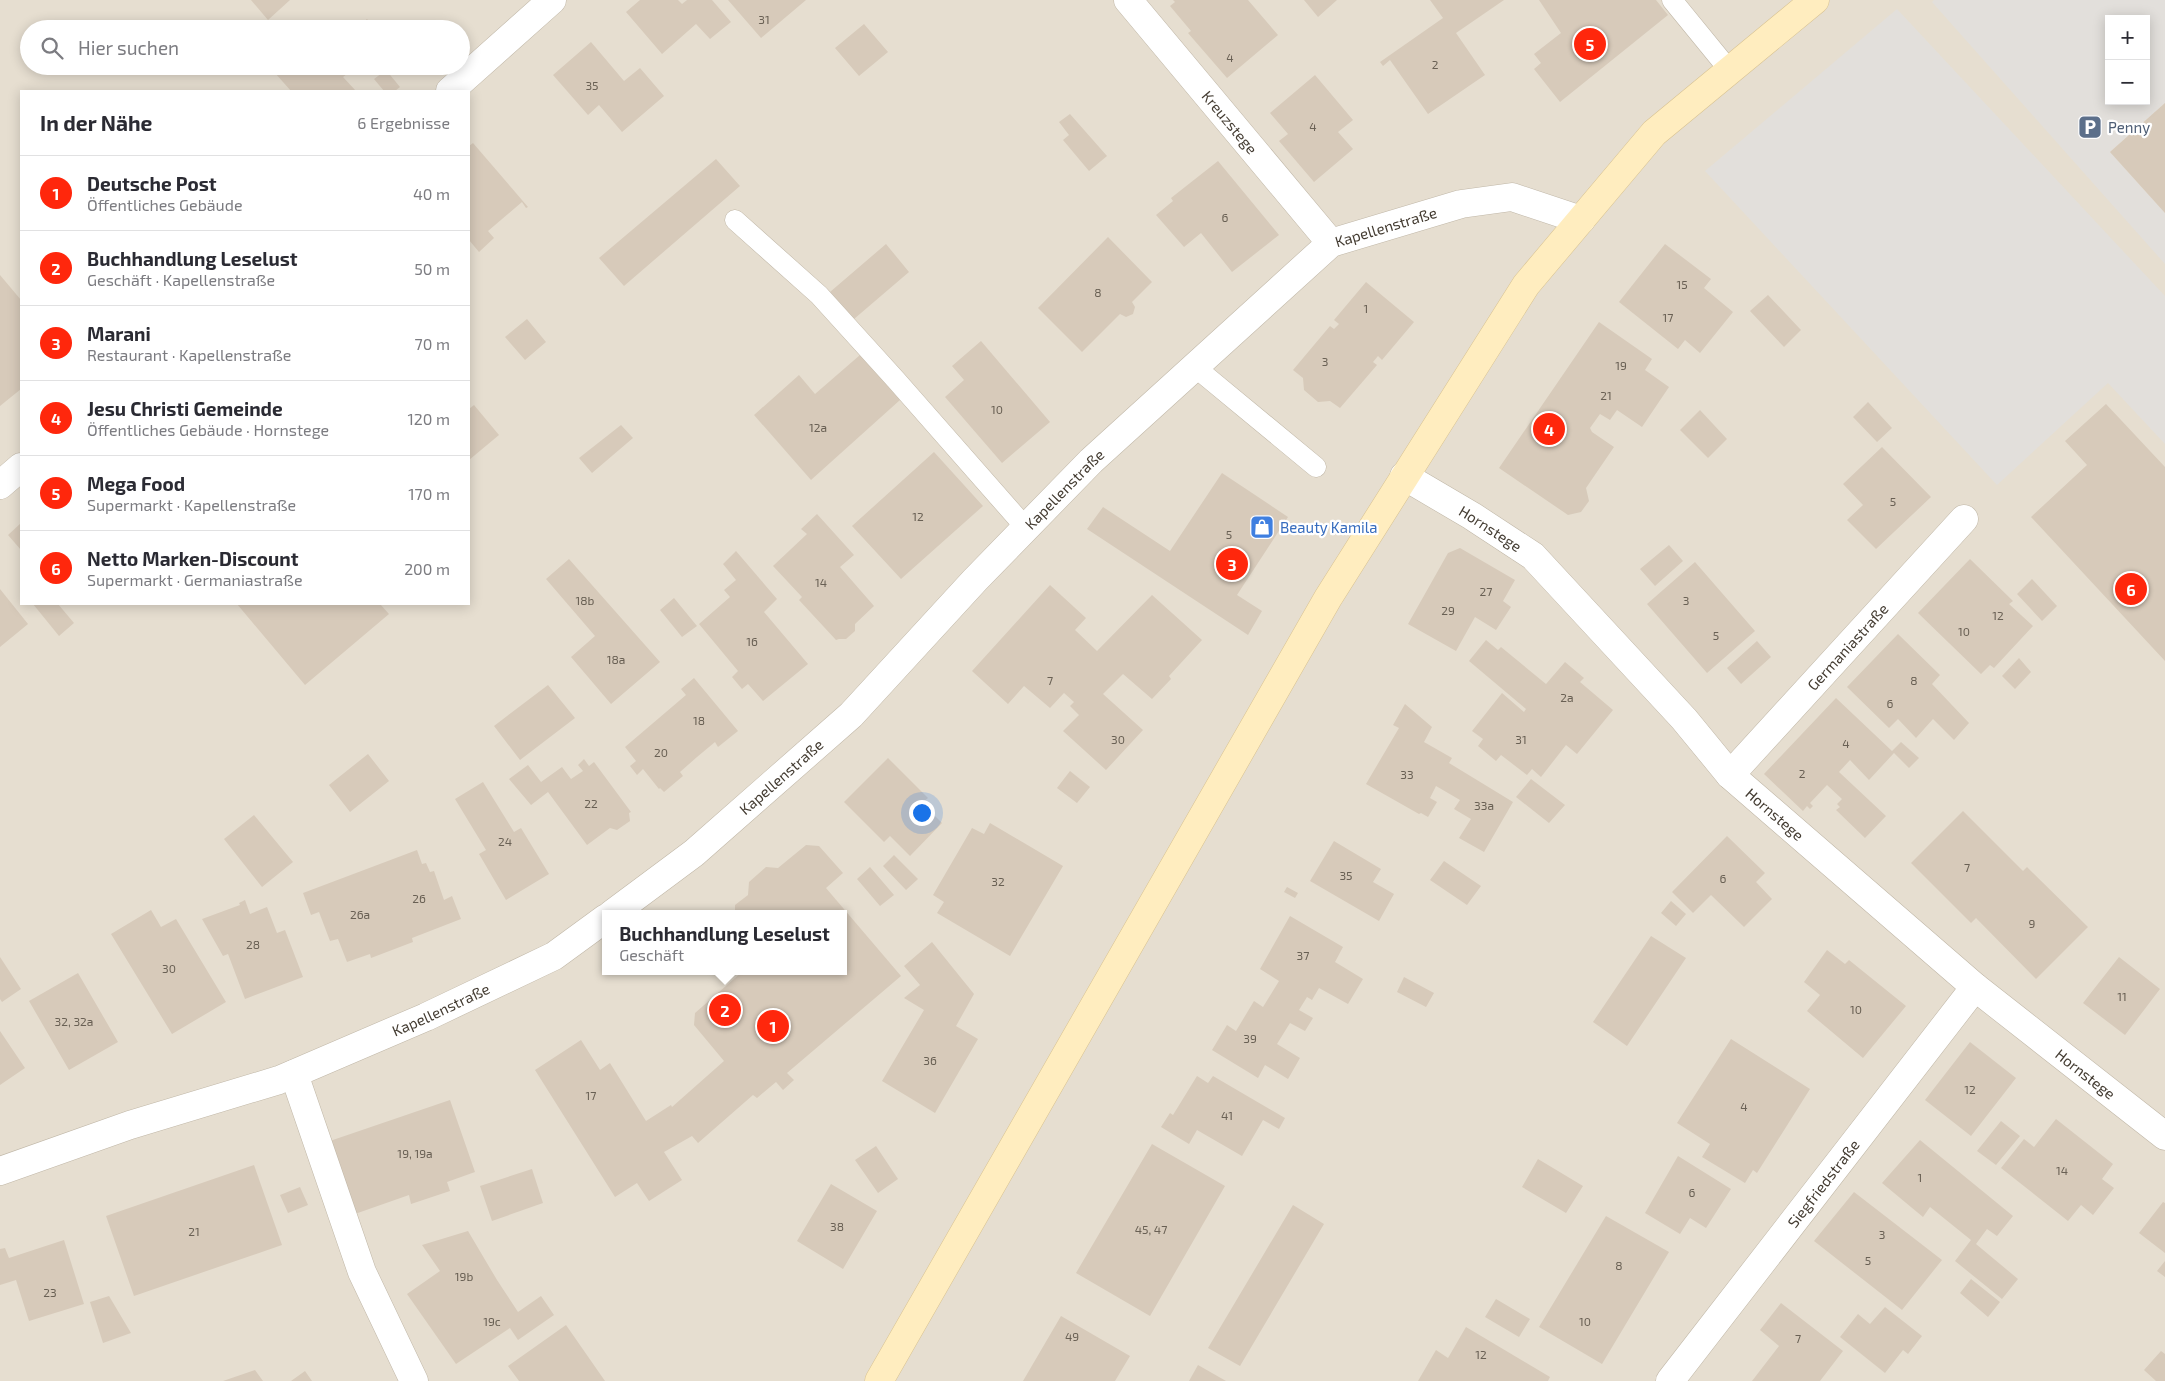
<!DOCTYPE html>
<html lang="de">
<head>
<meta charset="utf-8">
<style>
  body { margin:0; font-family:"Exo 2",sans-serif; background:#f7f7f7; color:#2b2b33 }
  .controls { position:absolute; right:15px; top:15px; display:grid; overflow:hidden; border-radius:0px; box-shadow:0 2px 12px #0003 }
  .controls button { width:45px; height:45px; display:grid; place-items:center; padding:0; border:0; border-bottom:1px solid #e1e1e2; background:#fff; color:#2b2b33; font:25px sans-serif }
  .you { position:absolute; left:921px; top:812px; width:18px; height:18px; margin:-12px; border:4px solid #fff; border-radius:50%; background:#1a73e8; box-shadow:0 0 0 8px #1a73e833 }
  .badge { display:grid; place-items:center; width:32px; height:32px; border-radius:50%; background:#ff270c; color:#fff; font-size:16px; font-weight:700 }
  .pin { position:absolute; translate:-50% -50%; border:2px solid #fff; box-shadow:0 1px 5px #0006 }
  .popup { position:absolute; left:602px; top:910px; width:245px; height:65px; box-sizing:border-box; display:grid; place-content:center; border-radius:0px; background:#fff; filter:drop-shadow(0 1px 4px #0005); font-size:16px; white-space:nowrap; color:#7c7c81 }
  .popup b { font-size:19px; color:#2b2b33 }
  .popup::after { content:''; position:absolute; left:50%; top:100%; margin-left:-10px; border:10px solid transparent; border-top-color:#fff }
  .list { margin:0; padding:0; list-style:none }
  h2 { display:flex; justify-content:space-between; align-items:center; height:65px; margin:0; padding:0 20px; font-size:21px }
  h2 small { font-size:16px; font-weight:400; color:#7c7c81 }
  .list li { display:grid; grid-template-columns:32px 1fr auto; gap:15px; align-items:center; box-sizing:border-box; height:75px; padding:0 20px; border-top:1px solid #e1e1e2 }
  .list b { display:block; font-size:19px; white-space:nowrap }
  .list p { margin:0; font-size:16px; white-space:nowrap; color:#7c7c81 }
  .list em { font-size:16px; font-style:normal; color:#7c7c81 }
  .icon { flex:none; width:28px; height:28px; fill:none; stroke:currentColor; stroke-width:2; stroke-linecap:round; stroke-linejoin:round }
  .map { position:relative; flex:none; width:2165px; height:1381px; overflow:hidden }
  .search { position:absolute; background:#fff; box-shadow:0 2px 12px #0003; left:20px; top:20px; width:450px; height:55px; display:flex; align-items:center; gap:12px; box-sizing:border-box; padding:0 18px; border-radius:28px; color:#7c7c81; font-size:19px }
  .panel { position:absolute; background:#fff; box-shadow:0 2px 12px #0003; left:20px; top:90px; width:450px; height:515px; border-radius:0px }
  .map>svg:first-child { display:block }
  .residential { fill:#e6ded0; fill-rule:evenodd }
  .parking { fill:#e2dfdb; fill-rule:evenodd }
  .building { fill:#d7caba }
  .lines { fill:none; stroke-linecap:round; stroke-linejoin:round }
  .service-casing { stroke:#c0b7a7; stroke-width:21 }
  .minor-casing { stroke:#c0b7a7; stroke-width:29 }
  .secondary-casing { stroke:#d8c291; stroke-width:29 }
  .service { stroke:#fff; stroke-width:20 }
  .minor { stroke:#fff; stroke-width:28 }
  .secondary { stroke:#ffedbf; stroke-width:28 }
  .labels { text-anchor:middle; dominant-baseline:central; stroke-width:4.5; stroke-linejoin:round; paint-order:stroke }
  .number-label { font-size:12px; fill:#696054 }
  .street-label { font-size:15px; fill:#443c32; stroke:#fff }
  .service-label { font-size:15px; fill:#4e5e75; stroke:#fff; text-anchor:start }
  .shop-label { font-size:15px; fill:#366cbe; stroke:#fff; text-anchor:start }
</style>
</head>
<body>
<div class="map">
<svg width="2165" height="1381" viewBox="0 0 2165 1381">
  <rect width="100%" height="100%" fill="#f2ede2"/>
  <path class="residential" d="M0 0H2165V1381H0ZM2109 19H2146V101H2109ZM29 29H461V66H29ZM21 91H469V604H21ZM606 914H844V971H606Z"/>
  <path class="parking" d="M1934 0H2165V103L2110 152 2165 213V264L1932 2ZM2109 19H2146V101H2109Z
    M1897 9 2165 296V444L2108 383 1997 485 1705 171Z"/>
  <path class="building" d="M251 0H290L268 20Z
    M640 0H678L682 4 687 0H712L731 22 710 39 696 24 662 54 626 12Z
    M728 0H806L761 38Z
    M1173 0H1248L1278 35 1227 78 1188 33 1191 31 1170 6 1175 2Z
    M1304 0H1337L1318 17Z
    M1430 0H1504L1456 33 1485 75 1428 114 1390 60 1383 66 1380 62 1443 18Z
    M1539 0H1656L1668 15 1560 102 1534 69 1541 63 1534 54 1561 33Z
    M367 19 375 29H356Z
    M864 24 888 52 859 76 835 48Z
    M591 42 624 81 640 68 664 96 622 132 599 105 588 115 553 75Z
    M282 66H347L351 71 343 77 356 91H291L275 73Z
    M386 70 400 87 395 91H384L374 79Z
    M1315 75 1353 120 1338 132 1353 149 1314 182 1279 141 1288 134 1270 113Z
    M2165 103V213L2110 152Z
    M1070 114 1107 156 1089 171 1063 140 1069 135 1059 122Z
    M473 143 528 207 526 208 522 202 488 231 494 238 479 252 469 240V146Z
    M716 159 740 186 624 286 599 258Z
    M1218 161 1279 235 1232 272 1201 233 1184 247 1156 215 1173 201 1171 198Z
    M1108 237 1152 282 1132 302 1135 307 1133 314 1126 317 1120 314 1082 352 1038 308Z
    M886 244 909 272 854 319 830 292Z
    M1665 244 1711 279 1704 288 1733 312 1700 353 1685 340 1678 349 1619 302Z
    M0 275 21 300V389L0 406Z
    M1366 282 1414 322 1382 360 1378 356 1373 362 1377 365 1340 408 1330 401 1318 402 1304 390 1303 378 1293 370 1330 326 1334 329 1339 324 1334 320Z
    M1768 295 1801 330 1784 347 1750 311Z
    M527 319 546 342 525 360 505 337Z
    M1599 322 1652 359 1645 370 1669 387 1642 427 1617 410 1610 420 1600 414 1590 428 1592 432 1614 447 1586 488 1589 501 1581 512 1568 515 1499 468Z
    M981 341 1050 422 1002 463 945 397 964 380 952 366Z
    M860 355 900 400 811 480 754 415 799 375 815 394Z
    M1868 402 1892 428 1877 442 1853 417Z
    M2106 404 2165 467V661L2031 517 2087 465 2065 441Z
    M474 405 499 435 469 460V409Z
    M1700 410 1727 439 1708 458 1680 430Z
    M621 425 633 438 592 473 579 458Z
    M1882 447 1931 497 1876 549 1847 520 1863 505 1843 484Z
    M934 452 983 506 901 579 852 526Z
    M1222 473 1288 517 1237 595 1262 611 1248 635 1087 529 1103 507 1170 551Z
    M817 514 854 555 840 567 874 606 855 624V631L846 639H839L836 640 799 600 802 597 773 566 807 534 801 529Z
    M21 523V550L8 535Z
    M1669 545 1683 561 1655 586 1640 569Z
    M1460 548 1515 580 1503 601 1511 607 1496 630 1475 617 1456 651 1408 624 1448 553Z
    M736 551 777 599 764 612 808 664 763 701 748 684 742 689 732 677 738 671 699 624 730 597 724 590 736 580 723 564Z
    M569 559 660 662 611 704 571 657 595 636 546 579Z
    M1970 559 2013 601 2009 604 2033 626 1994 668 1990 665 1981 674 1918 613Z
    M1695 562 1755 631 1707 673 1647 604Z
    M2032 579 2057 606 2042 621 2017 594Z
    M1050 585 1086 618 1075 630 1097 651 1152 595 1202 640 1169 676 1171 679 1152 699 1123 674 1103 694 1143 730 1106 770 1063 731 1079 715 1070 706 1074 702 1064 693 1050 708 1024 686 1008 704 972 671Z
    M0 589 28 624 0 647Z
    M674 598 697 626 682 637 660 610Z
    M33 604H58L74 623 59 636Z
    M237 604H380L389 614 305 685Z
    M1898 634 1940 675 1932 684 1969 723 1954 740 1933 719 1916 738 1898 719 1889 728 1847 687Z
    M1486 640 1498 650 1501 647 1546 684 1565 662 1584 678 1580 682 1613 710 1577 754 1566 745 1541 777 1532 769 1527 775 1501 755 1496 761 1478 746 1483 739 1472 731 1502 693 1524 712 1526 709 1469 661Z
    M1757 641 1771 657 1741 684 1727 668Z
    M2019 658 2031 672 2015 689 2002 676Z
    M694 678 738 731 718 747 715 742 697 757 680 772 683 776 664 792 660 788 659 789 643 769 637 775 630 766 636 761 625 747 686 695 681 689Z
    M548 685 575 718 520 760 494 726Z
    M1836 698 1892 751 1901 742 1919 758 1909 768 1894 753 1869 780 1850 760 1839 772 1886 816 1865 838 1836 810 1840 807 1837 804 1842 799 1827 785 1810 803 1813 806 1810 809 1807 806 1803 811 1764 774Z
    M1405 704 1432 727 1424 742 1452 758 1449 763 1513 802 1484 852 1459 838 1471 819 1454 809 1460 800 1436 786 1430 798 1437 802 1428 817 1421 813 1419 814 1366 784 1399 728 1393 725Z
    M368 754 389 781 350 812 329 785Z
    M888 758 928 798 922 803 942 823 910 856 890 836 884 842 844 802Z
    M584 759 589 766 594 762 631 812 629 813 630 821 617 830 610 828 587 845 548 792 531 805 509 779 528 765 541 782 562 767 571 779 583 771 578 765Z
    M1070 771 1090 787 1077 803 1057 788Z
    M1531 779 1565 805 1549 823 1516 797Z
    M483 782 514 832 521 828 549 874 506 900 479 854 486 850 455 799Z
    M1963 811 2023 871 2027 867 2088 927 2036 979 1976 918 1971 923 1911 863Z
    M254 815 293 862 262 887 224 839Z
    M990 823 1063 866 1010 956 937 913 944 902 933 895 972 828 984 834Z
    M1727 836 1765 873 1756 882 1772 899 1744 927 1711 895 1693 913 1672 892Z
    M1334 841 1381 869 1373 882 1394 894 1379 921 1310 881Z
    M806 845 819 846 843 873 826 888 901 976 787 1073 794 1080 783 1090 776 1082 757 1098 753 1095 698 1143 692 1136 664 1152 682 1180 649 1201 637 1183 615 1197 535 1070 581 1040 600 1070 610 1063 646 1121 671 1105 672 1107 724 1061 694 1025 695 1013 743 971H844V914H735V905L748 895 749 882 766 867 778 868Z
    M417 850 422 864 426 863 430 872 434 871 444 900 452 896 461 919 412 938 413 942 371 958 370 954 347 962 338 939 330 941 319 912 311 915 303 893Z
    M894 855 918 879 906 890 883 866Z
    M1444 861 1481 886 1467 905 1430 880Z
    M870 867 894 895 880 906 857 879Z
    M1287 887 1298 893 1295 898 1284 892Z
    M245 900 250 914 267 907 277 933 285 930 303 977 245 999 228 954 223 956 202 919 240 905 239 903Z
    M1671 901 1686 914 1676 926 1661 913Z
    M151 910 161 927 176 919 226 1002 172 1034 111 934Z
    M1290 916 1343 947 1335 962 1363 979 1348 1004 1319 988 1312 1000 1307 997 1299 1010 1313 1018 1305 1031 1290 1023 1277 1044 1300 1058 1288 1079 1265 1065 1258 1078 1212 1050 1227 1025 1236 1031 1254 1001 1263 1007 1279 981 1260 969Z
    M1651 936 1686 958 1627 1046 1593 1022Z
    M932 942 974 994 956 1026 978 1039 935 1113 882 1081 924 1010 904 998 920 985 904 966Z
    M1827 950 1845 964 1849 960 1906 1006 1863 1058 1807 1011 1820 995 1804 982Z
    M0 957 21 989 2 1002 0 999Z
    M2119 957 2160 989 2125 1035 2083 1003Z
    M78 973 118 1042 69 1070 29 1001Z
    M1404 977 1434 993 1426 1007 1397 992Z
    M0 1031 25 1068 0 1085Z
    M1731 1039 1810 1089 1757 1173 1753 1170 1745 1183 1702 1157 1710 1144 1677 1123Z
    M1970 1042 2016 1078 1971 1136 1925 1100Z
    M1197 1076 1208 1083 1213 1076 1285 1118 1279 1129 1263 1120 1242 1156 1197 1130 1189 1144 1161 1127 1170 1113 1173 1115Z
    M450 1100 475 1172 447 1182 450 1191 411 1204 409 1195 352 1215 327 1142Z
    M2056 1119 2113 1164 2102 1179 2114 1188 2093 1215 2081 1205 2068 1221 2001 1168 2024 1139 2034 1147Z
    M2001 1121 2020 1136 1996 1165 1977 1151Z
    M1920 1140 2013 1216 1997 1236 1987 1229 1976 1244 2018 1279 2002 1299 1955 1261 1971 1240 1930 1207 1923 1217 1882 1183Z
    M1152 1144 1225 1186 1150 1316 1076 1273Z
    M876 1146 898 1179 878 1193 855 1160Z
    M1678 1156 1731 1189 1706 1228 1690 1218 1680 1234 1645 1213Z
    M1538 1159 1583 1186 1566 1213 1522 1187Z
    M254 1165 282 1245 134 1296 106 1216Z
    M532 1169 543 1203 492 1221 480 1186Z
    M831 1184 877 1211 843 1269 797 1241Z
    M300 1187 308 1205 288 1213 280 1195Z
    M1854 1192 1942 1260 1902 1310 1814 1241Z
    M2163 1202 2165 1203V1253L2139 1233Z
    M1293 1205 1324 1224 1240 1366 1208 1348Z
    M1606 1216 1669 1252 1602 1364 1539 1327Z
    M468 1231 497 1280 518 1312 541 1296 554 1315 518 1340 510 1328 456 1364 407 1294 440 1271 422 1245Z
    M64 1240 84 1304 29 1321 16 1280 0 1285V1249L5 1248 9 1258Z
    M2165 1261V1277L2157 1271Z
    M1971 1279 2000 1302 1988 1317 1960 1293Z
    M109 1296 131 1333 103 1343 90 1302Z
    M1496 1299 1530 1319 1519 1337 1485 1317Z
    M1781 1303 1843 1351 1820 1381H1752L1779 1346 1760 1330Z
    M1885 1307 1922 1336 1908 1354 1903 1350 1885 1373 1840 1337 1858 1314 1870 1324Z
    M1061 1316 1130 1356 1115 1381H1023Z
    M566 1325 605 1381H519L508 1366Z
    M1466 1327 1550 1377 1548 1381H1418L1436 1350 1448 1358Z
    M2161 1351 2165 1354V1381H2156L2144 1370Z
    M1198 1365 1226 1381H1189Z
    M255 1370 263 1381H223Z
    M305 1371 312 1381H291Z"/>
  <g class="lines">
    <g class="service-casing">
      <path id="service" d="M1672 0 1730 71
        M735 220 819 295 896 380 1026 528
        M1195 367 1316 467"/>
    </g>
    <g class="minor-casing">
      <g id="minor">
        <path id="s1" d="M1128 0 1331 243"/>
        <path d="M450 91 552 0"/>
        <path id="s2" d="M1404 476 1472 516 1533 556 1684 719 1730 775 1975 987 2165 1136"/>
        <path d="M0 485 21 467"/>
        <path id="s3" d="M1730 775 1964 519"/>
        <path id="s4" d="M612 914 694 853 851 715 975 580 1091 461 1331 243 1461 204 1512 197 1581 220"/>
        <path d="M294 1074 362 1272 414 1381"/>
        <path id="s5" d="M0 1171 130 1125 279 1080 426 1017 554 956 606 918"/>
        <path id="s6" d="M1670 1381 1975 987"/>
      </g>
    </g>
    <g class="secondary-casing">
      <path id="secondary" d="M879 1381 1328 598 1526 285 1654 133 1815 0"/>
    </g>
    <use href="#service" class="service"/>
    <use href="#minor" class="minor"/>
    <use href="#secondary" class="secondary"/>
  </g>
  <defs>
    <g id="parking-square" transform="scale(1.25)"><rect x="-9" y="-9" width="18" height="18" rx="4" fill="#5c6f8a" stroke="#fff"/><path d="M-3.5-5.5H1a3.5 3.5 0 0 1 0 7H-1V5.5H-3.5ZM-1-3.4V-.6H.8a1.4 1.4 0 0 0 0-2.8Z" fill="#fff"/></g>
    <g id="shop-square" transform="scale(1.25)"><rect x="-9" y="-9" width="18" height="18" rx="4" fill="#3f7fe0" stroke="#fff"/><path d="M-5-2.5h2.3a2.7 3.5 0 0 1 5.4 0H5L5.5 6h-11ZM-1.5-2.5h3a1.5 2.3 0 0 0-3 0Z" fill="#fff"/></g>
  </defs>
  <g fill-rule="evenodd">
    <use href="#parking-square" x="2090" y="127"/>
    <use href="#shop-square" x="1262" y="527"/>
  </g>
  <g class="labels">
    <g class="number-label">
      <text x="764" y="19">31</text>
      <text x="1230" y="57">4</text>
      <text x="1435" y="64">2</text>
      <text x="592" y="85">35</text>
      <text x="1313" y="126">4</text>
      <text x="1225" y="217">6</text>
      <text x="1682" y="284">15</text>
      <text x="1098" y="292">8</text>
      <text x="1366" y="308">1</text>
      <text x="1668" y="317">17</text>
      <text x="1325" y="361">3</text>
      <text x="1621" y="365">19</text>
      <text x="1606" y="395">21</text>
      <text x="997" y="409">10</text>
      <text x="818" y="427">12a</text>
      <text x="1893" y="501">5</text>
      <text x="918" y="516">12</text>
      <text x="1229" y="534">5</text>
      <text x="821" y="582">14</text>
      <text x="1486" y="591">27</text>
      <text x="585" y="600">18b</text>
      <text x="1686" y="600">3</text>
      <text x="1448" y="610">29</text>
      <text x="1998" y="615">12</text>
      <text x="1964" y="631">10</text>
      <text x="1716" y="635">5</text>
      <text x="752" y="641">16</text>
      <text x="616" y="659">18a</text>
      <text x="1050" y="680">7</text>
      <text x="1914" y="680">8</text>
      <text x="1567" y="697">2a</text>
      <text x="1890" y="703">6</text>
      <text x="699" y="720">18</text>
      <text x="1118" y="739">30</text>
      <text x="1521" y="739">31</text>
      <text x="1846" y="743">4</text>
      <text x="661" y="752">20</text>
      <text x="1802" y="773">2</text>
      <text x="1407" y="774">33</text>
      <text x="591" y="803">22</text>
      <text x="1484" y="805">33a</text>
      <text x="505" y="841">24</text>
      <text x="1967" y="867">7</text>
      <text x="1346" y="875">35</text>
      <text x="1723" y="878">6</text>
      <text x="998" y="881">32</text>
      <text x="419" y="898">26</text>
      <text x="360" y="914">26a</text>
      <text x="2032" y="923">9</text>
      <text x="253" y="944">28</text>
      <text x="1303" y="955">37</text>
      <text x="169" y="968">30</text>
      <text x="2122" y="996">11</text>
      <text x="1856" y="1009">10</text>
      <text x="74" y="1021">32, 32a</text>
      <text x="1250" y="1038">39</text>
      <text x="930" y="1060">36</text>
      <text x="1970" y="1089">12</text>
      <text x="591" y="1095">17</text>
      <text x="1744" y="1106">4</text>
      <text x="1227" y="1115">41</text>
      <text x="415" y="1153">19, 19a</text>
      <text x="2062" y="1170">14</text>
      <text x="1920" y="1177">1</text>
      <text x="1692" y="1192">6</text>
      <text x="837" y="1226">38</text>
      <text x="1151" y="1229">45, 47</text>
      <text x="194" y="1231">21</text>
      <text x="1882" y="1234">3</text>
      <text x="1868" y="1260">5</text>
      <text x="1619" y="1265">8</text>
      <text x="464" y="1276">19b</text>
      <text x="50" y="1292">23</text>
      <text x="492" y="1321">19c</text>
      <text x="1585" y="1321">10</text>
      <text x="1072" y="1336">49</text>
      <text x="1798" y="1338">7</text>
      <text x="1481" y="1354">12</text>
    </g>
    <g class="street-label">
      <text stroke="none"><textPath href="#s1" startOffset="159">Kreuzstege</textPath></text>
      <text stroke="none"><textPath href="#s4" startOffset="1042">Kapellenstraße</textPath></text>
      <text stroke="none"><textPath href="#s4" startOffset="622">Kapellenstraße</textPath></text>
      <text stroke="none"><textPath href="#s2" startOffset="101">Hornstege</textPath></text>
      <text stroke="none"><textPath href="#s3" startOffset="174">Germaniastraße</textPath></text>
      <text stroke="none"><textPath href="#s4" startOffset="218">Kapellenstraße</textPath></text>
      <text stroke="none"><textPath href="#s2" startOffset="506">Hornstege</textPath></text>
      <text stroke="none"><textPath href="#s5" startOffset="470">Kapellenstraße</textPath></text>
      <text stroke="none"><textPath href="#s2" startOffset="911">Hornstege</textPath></text>
      <text stroke="none"><textPath href="#s6" startOffset="250">Siegfriedstraße</textPath></text>
    </g>
    <g class="service-label">
      <text x="2108" y="127">Penny</text>
    </g>
    <g class="shop-label">
      <text x="1280" y="527">Beauty Kamila</text>
    </g>
  </g>
</svg>
<div class="controls">
<button>+</button>
<button>−</button>
</div>
<div class="you"></div>
<div class="pin badge" style="left:773px;top:1026px">1</div>
<div class="pin badge" style="left:725px;top:1010px">2</div>
<div class="popup"><b>Buchhandlung Leselust</b>Geschäft</div>
<div class="pin badge" style="left:1232px;top:564px">3</div>
<div class="pin badge" style="left:1549px;top:429px">4</div>
<div class="pin badge" style="left:1590px;top:44px">5</div>
<div class="pin badge" style="left:2131px;top:589px">6</div>
<div class="search"><svg class="icon" aria-label="search" viewBox="0 0 24 24"><circle cx="10" cy="10" r="6"/><path d="M15 15l6 6"/></svg>Hier suchen</div>
<section class="panel">
<h2>In der Nähe<small>6 Ergebnisse</small></h2>
<ul class="list">
<li><span class="badge">1</span><div><b>Deutsche Post</b><p>Öffentliches Gebäude</p></div><em>40 m</em></li>
<li><span class="badge">2</span><div><b>Buchhandlung Leselust</b><p>Geschäft · Kapellenstraße</p></div><em>50 m</em></li>
<li><span class="badge">3</span><div><b>Marani</b><p>Restaurant · Kapellenstraße</p></div><em>70 m</em></li>
<li><span class="badge">4</span><div><b>Jesu Christi Gemeinde</b><p>Öffentliches Gebäude · Hornstege</p></div><em>120 m</em></li>
<li><span class="badge">5</span><div><b>Mega Food</b><p>Supermarkt · Kapellenstraße</p></div><em>170 m</em></li>
<li><span class="badge">6</span><div><b>Netto Marken-Discount</b><p>Supermarkt · Germaniastraße</p></div><em>200 m</em></li>
</ul>
</section>
</div>
</body>
</html>
